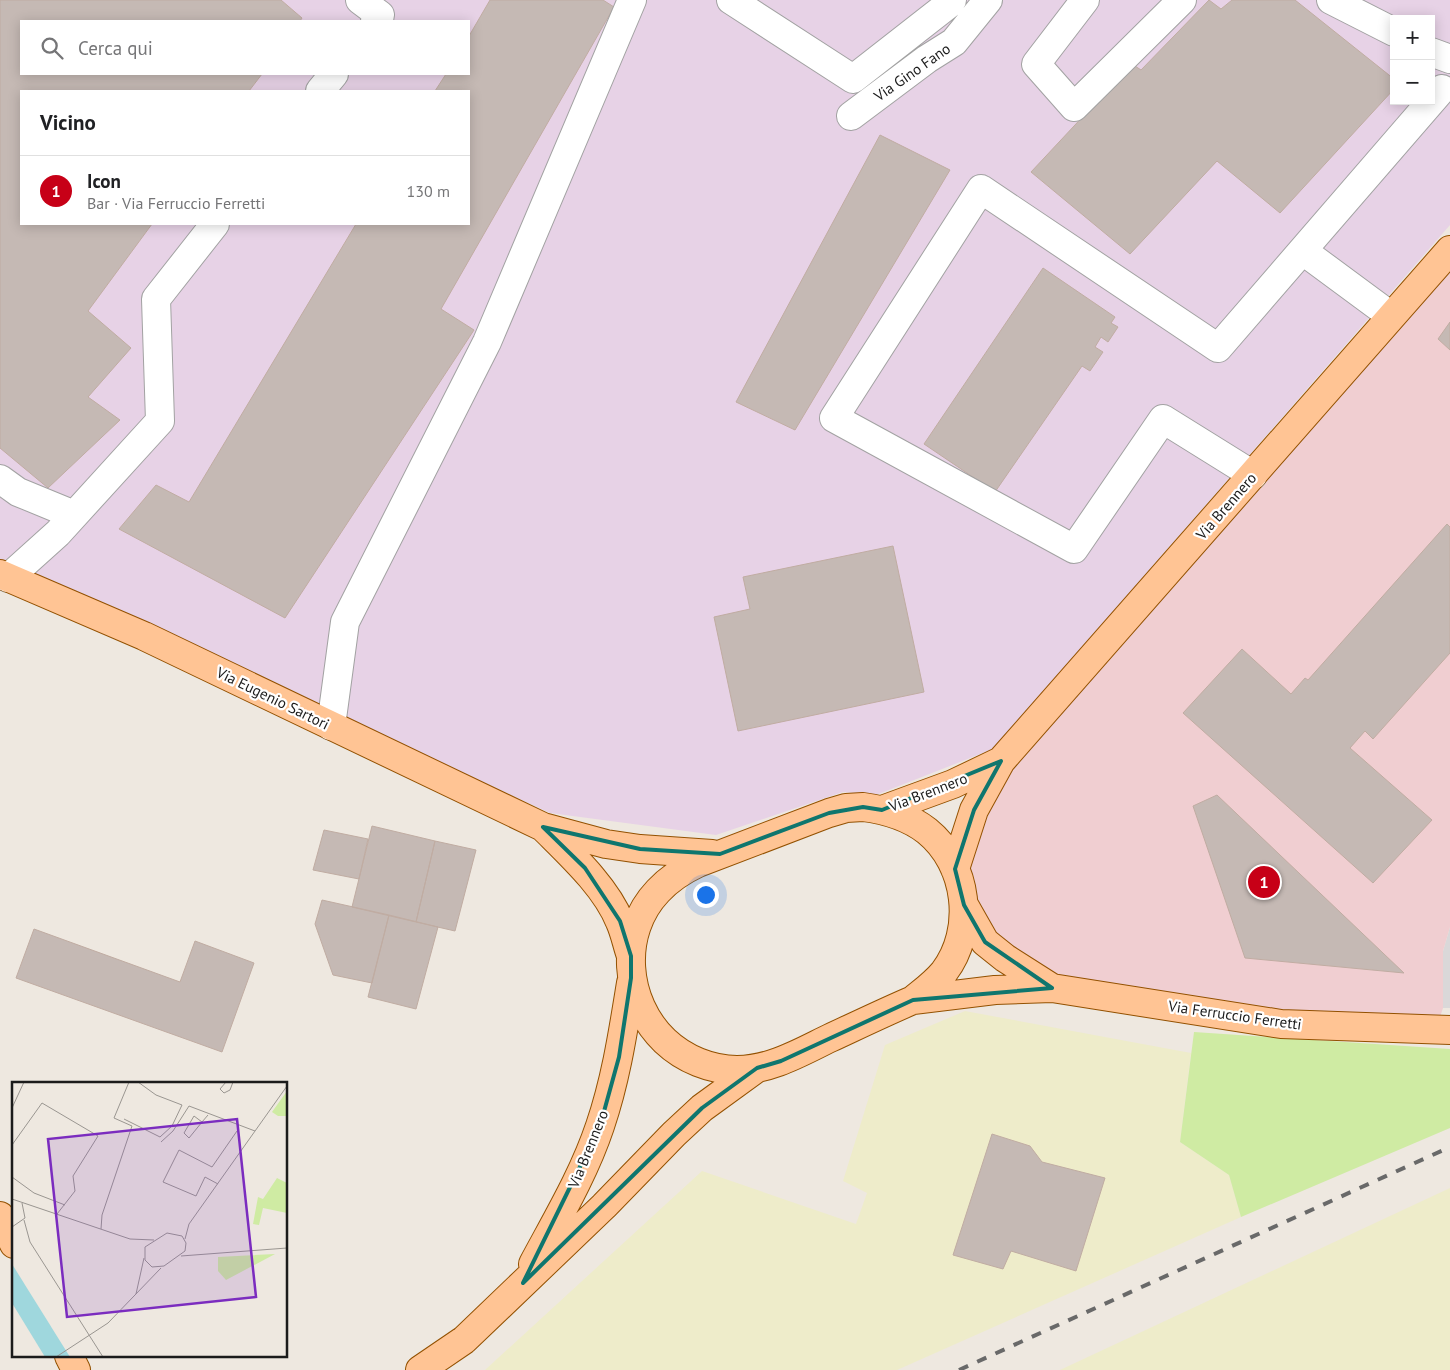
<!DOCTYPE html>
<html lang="it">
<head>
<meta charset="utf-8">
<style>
  body { margin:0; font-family:"PT Sans",sans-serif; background:#f6f6f6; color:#202124 }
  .controls { position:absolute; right:15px; top:15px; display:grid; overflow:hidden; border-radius:0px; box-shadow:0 2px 12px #0003 }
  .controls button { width:45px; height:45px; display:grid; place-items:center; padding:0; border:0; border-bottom:1px solid #e0e0e0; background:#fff; color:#202124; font:25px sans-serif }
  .you { position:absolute; left:705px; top:894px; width:18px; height:18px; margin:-12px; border:4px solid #fff; border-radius:50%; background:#1a73e8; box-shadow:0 0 0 8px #1a73e833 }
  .badge { display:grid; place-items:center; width:32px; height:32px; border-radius:50%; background:#c70017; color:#fff; font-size:16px; font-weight:700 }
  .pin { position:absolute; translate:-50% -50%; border:2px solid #fff; box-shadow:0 1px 5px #0006 }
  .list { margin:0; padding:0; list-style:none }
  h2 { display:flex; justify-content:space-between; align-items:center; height:65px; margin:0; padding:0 20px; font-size:21px }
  h2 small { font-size:16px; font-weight:400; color:#757577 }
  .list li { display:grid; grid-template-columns:32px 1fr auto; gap:15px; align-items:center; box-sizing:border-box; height:70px; padding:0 20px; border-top:1px solid #e0e0e0 }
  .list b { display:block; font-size:19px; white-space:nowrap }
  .list p { margin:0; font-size:16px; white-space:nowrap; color:#757577 }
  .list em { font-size:16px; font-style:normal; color:#757577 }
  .icon { flex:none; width:28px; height:28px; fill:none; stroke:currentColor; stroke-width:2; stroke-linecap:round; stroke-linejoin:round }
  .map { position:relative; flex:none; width:1450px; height:1370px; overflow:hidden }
  .search { position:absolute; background:#fff; box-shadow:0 2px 12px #0003; left:20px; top:20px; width:450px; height:55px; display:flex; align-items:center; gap:12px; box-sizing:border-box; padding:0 18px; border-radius:0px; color:#757577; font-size:19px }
  .panel { position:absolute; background:#fff; box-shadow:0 2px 12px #0003; left:20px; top:90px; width:450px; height:135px; border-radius:0px }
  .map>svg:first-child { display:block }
  .residential { fill:#dad8d9 }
  .commercial { fill:#f0ced1 }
  .industrial { fill:#e7d2e6; fill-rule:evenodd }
  .farmland { fill:#eeecca }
  .grass { fill:#cfeba3 }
  .building { fill:#c5b9b4; stroke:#c0aca2 }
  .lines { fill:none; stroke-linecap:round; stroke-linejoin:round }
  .minor-casing { stroke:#a2a2a2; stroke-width:30 }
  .major-casing { stroke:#935100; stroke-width:30 }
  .minor { stroke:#fff; stroke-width:28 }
  .major { stroke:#ffc494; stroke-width:28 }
  .rail { stroke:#696969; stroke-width:4; stroke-dasharray:10 10; stroke-linecap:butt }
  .marked { fill:none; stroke:#0f766e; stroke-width:4; stroke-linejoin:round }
  .labels { text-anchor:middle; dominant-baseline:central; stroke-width:4.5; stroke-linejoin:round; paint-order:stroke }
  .street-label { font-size:15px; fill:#1b1b1b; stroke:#fff }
  .inset-road { fill:none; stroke:#9a9691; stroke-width:1 }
  .view { fill:#7b2cbf; fill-opacity:0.15; stroke:#7b2cbf; stroke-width:2.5 }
  .inset-edge { fill:none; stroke:#1b1b1b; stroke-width:2.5 }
</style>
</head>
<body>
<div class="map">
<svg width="1450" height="1370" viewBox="0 0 1450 1370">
  <rect width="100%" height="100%" fill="#eee8e0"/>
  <path class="residential" d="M1450 927V1008H1443V951Z"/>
  <path class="commercial" d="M1450 263V927L1443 951V1008L1439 1020 1280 1013 1054 980 997 940 968 903 966 874 984 815 1011 770Z"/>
  <path class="industrial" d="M0 0H1450V225L993 749 876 795 843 792 716 835 550 813 0 560ZM1394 19H1431V101H1394ZM21 21H469V74H21ZM21 91H469V224H21Z"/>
  <path class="farmland" d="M965 1011 1191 1053 1180 1142 1229 1175 1241 1217 897 1370H485L702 1171 856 1224 867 1193 843 1181 885 1045Z
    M1450 1188V1370H1060Z"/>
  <path class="grass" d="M1194 1032 1450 1049V1128L1241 1217 1229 1175 1180 1142Z"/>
  <path class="building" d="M0 0H281L302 18 300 21H21V74H262L249 91H21V224H152L88 311 131 348 88 397 120 420 48 488 0 448Z
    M490 0H603L614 7 441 309 474 330 285 618 119 529 156 485 189 502 356 224H469V91H435L446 74H469V36Z
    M1209 0 1221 9 1232 0H1295L1394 79V89L1280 213 1217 161 1130 254 1031 172 1132 64 1141 70Z
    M880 135 950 170 795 430 736 402Z
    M1043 268 1115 317 1111 323 1118 327 1108 342 1101 337 1095 347 1103 352 1090 371 1082 366 995 492 924 444Z
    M1450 322V350L1438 339Z
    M1447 524 1450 527V653L1373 739 1365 731 1350 748 1432 820 1373 883 1183 713 1242 649 1291 694 1305 678 1308 680Z
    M893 546 924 692 738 731 714 617 750 609 743 577Z
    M1217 795 1404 973 1245 958 1193 806Z
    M372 826 435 841 416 922 352 907Z
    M324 830 368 839 359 879 313 870Z
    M435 841 476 850 455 931 416 922Z
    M322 900 389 915 372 983 333 975 315 924Z
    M389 915 438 927 416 1009 368 997Z
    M34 929 180 982 195 941 254 963 222 1052 16 978Z
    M992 1134 1030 1146 1042 1162 1105 1178 1076 1271 1011 1251 1003 1269 953 1255Z"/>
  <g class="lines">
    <g class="minor-casing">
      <path id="minor" d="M360 0 380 15 375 21
        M731 0 853 79 949 4 952 0
        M1085 0 1036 64 1074 107 1182 0
        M1331 0 1394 32
        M1431 52 1450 59
        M320 91 334 74
        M851 116 927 59 954 42 988 0
        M1303 251 1391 316
        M1253 475 1163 419 1074 549 834 418 981 189 1218 348 1442 89
        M0 479 18 492 74 515
        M8 578 58 533 160 421 156 299 215 224
        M331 726 345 622 487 342 632 0"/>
    </g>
    <g class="major-casing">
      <path id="major" d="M0 574 144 636 543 827 606 844 640 849 712 854
        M863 807C886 810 908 816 927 831 968 864 976 930 944 972 935 983 924 991 913 1000 885 1012 858 1025 830 1038 801 1052 771 1070 737 1070 711 1070 684 1059 665 1041 624 1002 618 933 658 891 670 878 683 870 698 863L829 813 846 808Z
        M882 810 953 784 1001 761
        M544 828C571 855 606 887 620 922 625 933 627 945 631 956
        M955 869 974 810 1001 761 1450 250
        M964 905 985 942 1005 958 1052 988
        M913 1000 995 990 1052 988 1281 1024 1450 1030
        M0 1216 14 1244
        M533 1264C557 1219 584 1174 600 1126 616 1079 623 1032 631 983
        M69 1356 76 1370
        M420 1370 464 1340 604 1206 674 1134 702 1108 757 1068"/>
    </g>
    <use href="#minor" class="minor"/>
    <use href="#major" class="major"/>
    <path class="rail" d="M959 1370 1450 1147"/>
  </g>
  <path class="marked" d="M1001 761 974 810 955 869 964 905 985 942 1052 988 913 1000 781 1061 757 1068 702 1108 523 1283 600 1126 619 1057 631 978V956L620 921 585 868 543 827 640 849 720 854 829 813 863 807 882 810Z"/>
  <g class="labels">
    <g class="street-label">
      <text transform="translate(912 72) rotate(-35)">Via Gino Fano</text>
      <text transform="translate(1226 506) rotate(-49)">Via Brennero</text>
      <text transform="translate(273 698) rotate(26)">Via Eugenio Sartori</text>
      <text transform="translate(928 792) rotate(-21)">Via Brennero</text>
      <text transform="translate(1235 1015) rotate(8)">Via Ferruccio Ferretti</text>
      <text transform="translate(588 1149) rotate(-68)">Via Brennero</text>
    </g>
  </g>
  <g transform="translate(12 1082)">
    <rect width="275" height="275" fill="#eee8e0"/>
    <path d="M275 9V34H266L260 30ZM265 96 275 101V131L251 126 247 143 241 142 246 115 251 117ZM263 172 214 198 206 189V175Z" fill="#cfeba3"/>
    <path d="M0 182 58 275H33L0 221Z" fill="#9fd7dd"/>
    <path class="inset-road" d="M214 0 208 7 212 11 218 8 221 0M0 26 12 0M112 37 148 55 160 44 170 23 144 13 126 0M190 40 182 34 172 51 177 56 190 40 196 33M149 60 161 49 177 24 243 49M0 63 30 21 86 54 61 94 63 109 45 132M0 95 22 111 53 123M206 102 193 95 184 114 151 100 167 68 200 85 225 49M0 117 118 157 142 158M12 138 18 160 91 275M0 145 13 136 10 121M89 147 90 133 120 44 102 36 117 0M155 151 170 154 174 161 173 169 152 184 140 185 133 178V165ZM173 157 177 142 275 4M169 174 275 166M124 212 132 176M44 275 96 241 149 186"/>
    <path class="view" d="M225 37 244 215 55 235 36 57Z"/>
    <rect width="275" height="275" class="inset-edge"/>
  </g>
</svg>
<div class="controls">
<button>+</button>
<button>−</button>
</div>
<div class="you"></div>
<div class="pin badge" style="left:1264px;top:882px">1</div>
<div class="search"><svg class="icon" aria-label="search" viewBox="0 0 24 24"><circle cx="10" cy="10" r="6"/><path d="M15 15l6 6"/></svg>Cerca qui</div>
<section class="panel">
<h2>Vicino<small></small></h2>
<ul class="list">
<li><span class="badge">1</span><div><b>Icon</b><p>Bar · Via Ferruccio Ferretti</p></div><em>130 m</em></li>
</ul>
</section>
</div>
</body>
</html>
